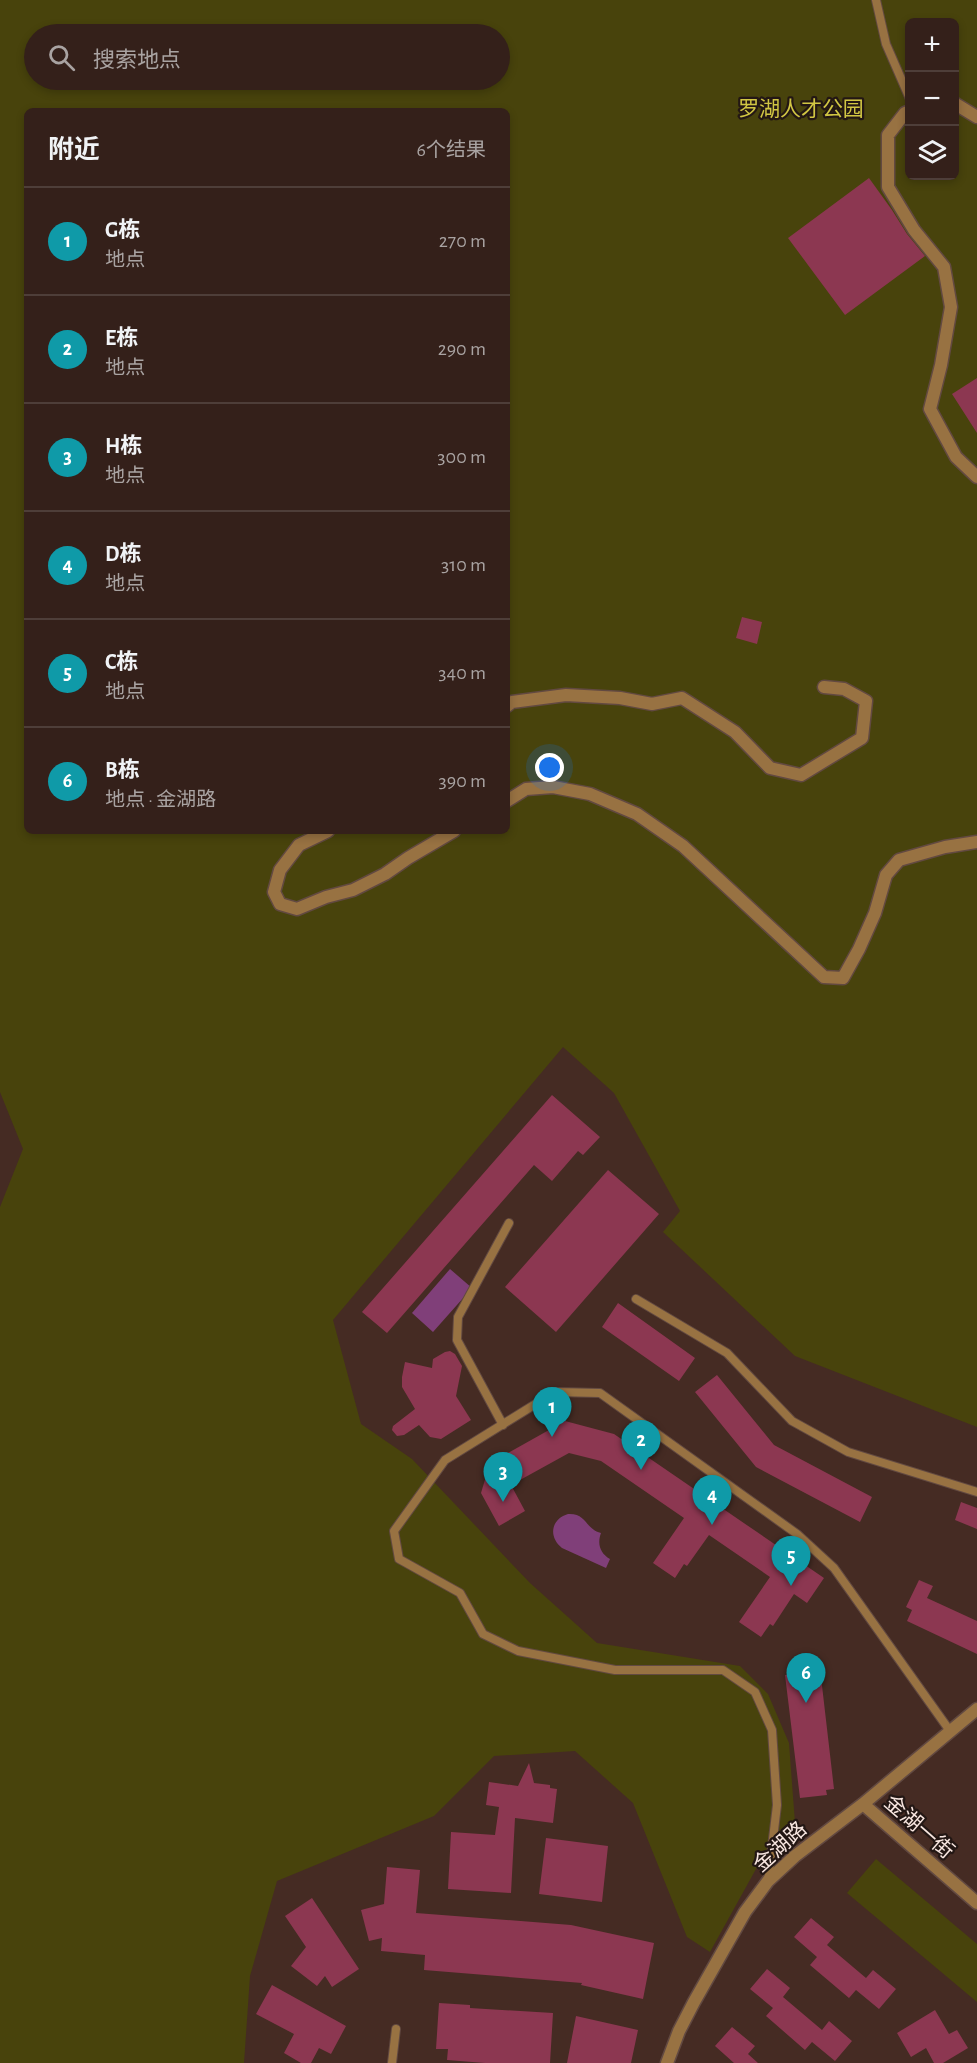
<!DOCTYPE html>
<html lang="zh">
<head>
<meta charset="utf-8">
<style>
  body { margin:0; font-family:"Alegreya Sans","Noto Sans SC",sans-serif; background:#3f2d27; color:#f1f3f6 }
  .controls { position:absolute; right:18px; top:18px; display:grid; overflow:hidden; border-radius:9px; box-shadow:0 3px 9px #0003 }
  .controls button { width:54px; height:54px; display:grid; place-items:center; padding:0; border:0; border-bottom:2px solid #4e3e39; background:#34201a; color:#f1f3f6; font:30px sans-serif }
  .you { position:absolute; left:550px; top:768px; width:21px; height:21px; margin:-15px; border:4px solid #fff; border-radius:50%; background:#1a73e8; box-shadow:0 0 0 9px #1a73e833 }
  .badge { display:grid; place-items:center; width:39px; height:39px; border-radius:50%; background:#95b2f1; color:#fff; font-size:20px; font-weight:700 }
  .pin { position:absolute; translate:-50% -50px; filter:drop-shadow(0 2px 3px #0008) }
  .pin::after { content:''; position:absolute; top:32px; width:21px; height:18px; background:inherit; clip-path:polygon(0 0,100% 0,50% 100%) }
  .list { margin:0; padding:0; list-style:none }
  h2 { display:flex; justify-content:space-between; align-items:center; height:78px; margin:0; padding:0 24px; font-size:26px }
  h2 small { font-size:20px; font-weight:400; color:#a9a3a2 }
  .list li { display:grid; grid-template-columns:39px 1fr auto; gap:18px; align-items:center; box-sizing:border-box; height:108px; padding:0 24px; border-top:2px solid #4e3e39 }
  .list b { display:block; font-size:22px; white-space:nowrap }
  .list p { margin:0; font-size:20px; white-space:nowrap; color:#a9a3a2 }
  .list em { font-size:20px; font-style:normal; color:#a9a3a2 }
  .icon { flex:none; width:33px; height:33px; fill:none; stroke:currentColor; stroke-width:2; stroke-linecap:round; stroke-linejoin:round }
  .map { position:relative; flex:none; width:977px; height:2063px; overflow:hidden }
  .search { position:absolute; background:#34201a; box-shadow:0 3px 9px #0003; left:24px; top:24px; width:486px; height:66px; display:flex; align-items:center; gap:15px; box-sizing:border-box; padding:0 21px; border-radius:33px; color:#a9a3a2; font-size:22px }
  .panel { position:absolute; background:#34201a; box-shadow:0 3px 9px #0003; left:24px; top:108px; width:486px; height:726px; border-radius:9px }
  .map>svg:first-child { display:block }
  .green { fill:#48430c; fill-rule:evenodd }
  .water { fill:#803f79 }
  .building { fill:#8c3751 }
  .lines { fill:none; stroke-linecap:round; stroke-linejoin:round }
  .service-casing { stroke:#624941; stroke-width:10 }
  .minor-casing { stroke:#624941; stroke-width:15 }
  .service { stroke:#987242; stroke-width:8 }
  .minor { stroke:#987242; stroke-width:12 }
  .labels { text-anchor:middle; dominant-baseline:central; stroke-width:4.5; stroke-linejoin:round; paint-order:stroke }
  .park-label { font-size:21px; fill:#d1c643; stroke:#231714 }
  .street-label { font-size:21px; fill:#f8e6e0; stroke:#231714 }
</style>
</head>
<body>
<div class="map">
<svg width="977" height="2063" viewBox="0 0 977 2063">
  <rect width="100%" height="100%" fill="#452b23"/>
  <path class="green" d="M0 0H977V1427L795 1356 663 1232 680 1211 614 1093 563 1047 333 1320 361 1424 412 1459 530 1583 597 1643 740 1666 768 1694 789 1743 795 1823 756 1869 710 1952 687 1937 633 1803 575 1751 494 1756 434 1816 277 1881 250 1976 244 2063H0V1207L23 1149 0 1092ZM910 22H954V176H910ZM34 34H500V80H34ZM27 111H507V831H27Z
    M876 1859 977 1944V2002L847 1893Z"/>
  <path class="water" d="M450 1269 472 1288 433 1332 412 1313Z
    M568 1514C587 1513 585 1529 601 1533 597 1544 600 1553 610 1559L606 1568 562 1548C548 1537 551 1519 568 1514Z"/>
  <path class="building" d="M869 178 892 210 907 234 925 256 845 315 788 238Z
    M977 378V433L952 394Z
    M742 617 762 622 757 644 736 638Z
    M552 1095 600 1137 583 1155 578 1151 552 1181 534 1165 387 1333 362 1312Z
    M608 1170 659 1214 556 1332 505 1287Z
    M618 1303 695 1358 679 1381 602 1327Z
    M450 1351 455 1354 462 1366 456 1396 471 1420 441 1439 430 1437 419 1425 404 1435 397 1436 392 1430 393 1426 415 1409 402 1387V1377L405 1362 432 1368 433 1359 445 1352Z
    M717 1375 774 1445 872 1497 860 1522 756 1467 695 1392Z
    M565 1421 614 1434 824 1578 807 1603 794 1594 773 1626 770 1624 761 1637 739 1622 770 1577 709 1535 687 1566 684 1564 675 1578 653 1563 684 1518 601 1461 569 1453 511 1485 525 1511 499 1526 481 1493 490 1463Z
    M961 1502 977 1508V1529L955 1520Z
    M919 1580 933 1586 927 1598 977 1621V1654L907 1621 912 1610 906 1607Z
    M813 1672V1677H821L834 1789 826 1790 827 1795 800 1798 785 1675Z
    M529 1763 534 1783 550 1785V1788L557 1789 553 1823 515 1818 511 1893 448 1889 451 1832 495 1835 499 1807 486 1805 489 1782 518 1786Z
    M546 1838 608 1846 602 1902 539 1894Z
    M387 1867 420 1870 416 1913 571 1925 654 1943 643 1999 581 1985 582 1983 424 1970 425 1955 381 1951 382 1938 369 1941 361 1910 384 1904Z
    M312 1898 359 1969 332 1987 325 1976 317 1986 291 1966 306 1947 285 1916Z
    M811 1918 834 1937 827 1945 866 1978 873 1970 896 1989 879 2009 856 1990 849 1998 810 1965 817 1957 794 1937Z
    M767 1969 790 1988 783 1997 822 2030 829 2021 852 2041 835 2061 812 2042 805 2050 766 2016 773 2008 750 1989Z
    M272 1985 346 2026 331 2054 319 2048 311 2063H301L284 2053 294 2034 256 2014Z
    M439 2003 470 2005V2008L553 2013 550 2063H485L447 2060 448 2049H436Z
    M935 2010 949 2034 957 2030 968 2048 943 2063H934L926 2048 911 2057 897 2033Z
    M576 2016 638 2030 631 2063H567Z
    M732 2027 755 2046 748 2054 758 2063H734L715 2046Z"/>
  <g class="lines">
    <g class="service-casing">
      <path id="service" d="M876 0 886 44 910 99
        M636 1299 727 1353 792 1421 848 1452 977 1492
        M503 1425 457 1340 458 1317 509 1223
        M768 1881 777 1805 772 1730 755 1692 723 1670H615L518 1651 483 1634 460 1593 399 1559 394 1531 445 1460 555 1392 600 1393 797 1534 834 1568 950 1731
        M392 2063 396 2029"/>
    </g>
    <g class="minor-casing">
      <path id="minor" d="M954 103 977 117
        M910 111 905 113 888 135V187L914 230 944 267 951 307 941 365 930 409 956 457 977 477
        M507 706 512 702 566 695 620 698 652 704 682 698 735 732 770 768 801 775 862 738 866 701 844 689 824 687
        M507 801 526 789 553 787 590 794 637 814 683 846 824 977 843 978 859 949 875 913 886 875 899 860 945 847 977 842
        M328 831 299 845 280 870 274 892 280 904 297 909 326 897 353 890 385 874 408 858 454 831
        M863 1804 977 1903
        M667 2063 679 2031 694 2002 745 1912 768 1881 795 1856 863 1804 977 1709"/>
    </g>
    <use href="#service" class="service"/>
    <use href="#minor" class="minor"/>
  </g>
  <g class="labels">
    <g class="park-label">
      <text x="801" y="109">罗湖人才公园</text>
    </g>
    <g class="street-label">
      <text transform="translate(919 1827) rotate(41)">金湖一街</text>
      <text transform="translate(780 1847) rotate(-42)">金湖路</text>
    </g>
  </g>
</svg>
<div class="controls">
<button>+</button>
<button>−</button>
<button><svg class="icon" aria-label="layers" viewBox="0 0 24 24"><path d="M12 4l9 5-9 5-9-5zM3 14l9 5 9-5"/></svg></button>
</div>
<div class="you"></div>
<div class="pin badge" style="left:552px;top:1437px;background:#0f9aa8">1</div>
<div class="pin badge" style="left:641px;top:1470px;background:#0f9aa8">2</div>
<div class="pin badge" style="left:503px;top:1502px;background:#0f9aa8">3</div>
<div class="pin badge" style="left:712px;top:1525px;background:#0f9aa8">4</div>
<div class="pin badge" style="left:791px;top:1586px;background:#0f9aa8">5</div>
<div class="pin badge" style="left:806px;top:1703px;background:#0f9aa8">6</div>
<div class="search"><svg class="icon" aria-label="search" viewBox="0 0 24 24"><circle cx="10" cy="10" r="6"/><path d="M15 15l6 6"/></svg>搜索地点</div>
<section class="panel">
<h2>附近<small>6个结果</small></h2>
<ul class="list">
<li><span class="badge" style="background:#0f9aa8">1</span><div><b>G栋</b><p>地点</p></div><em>270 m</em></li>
<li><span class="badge" style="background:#0f9aa8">2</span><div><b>E栋</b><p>地点</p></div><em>290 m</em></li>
<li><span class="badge" style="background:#0f9aa8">3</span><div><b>H栋</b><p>地点</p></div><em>300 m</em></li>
<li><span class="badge" style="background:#0f9aa8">4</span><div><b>D栋</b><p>地点</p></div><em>310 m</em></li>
<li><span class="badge" style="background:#0f9aa8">5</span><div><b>C栋</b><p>地点</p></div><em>340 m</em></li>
<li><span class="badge" style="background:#0f9aa8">6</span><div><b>B栋</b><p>地点 · 金湖路</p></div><em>390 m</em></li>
</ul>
</section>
</div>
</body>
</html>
